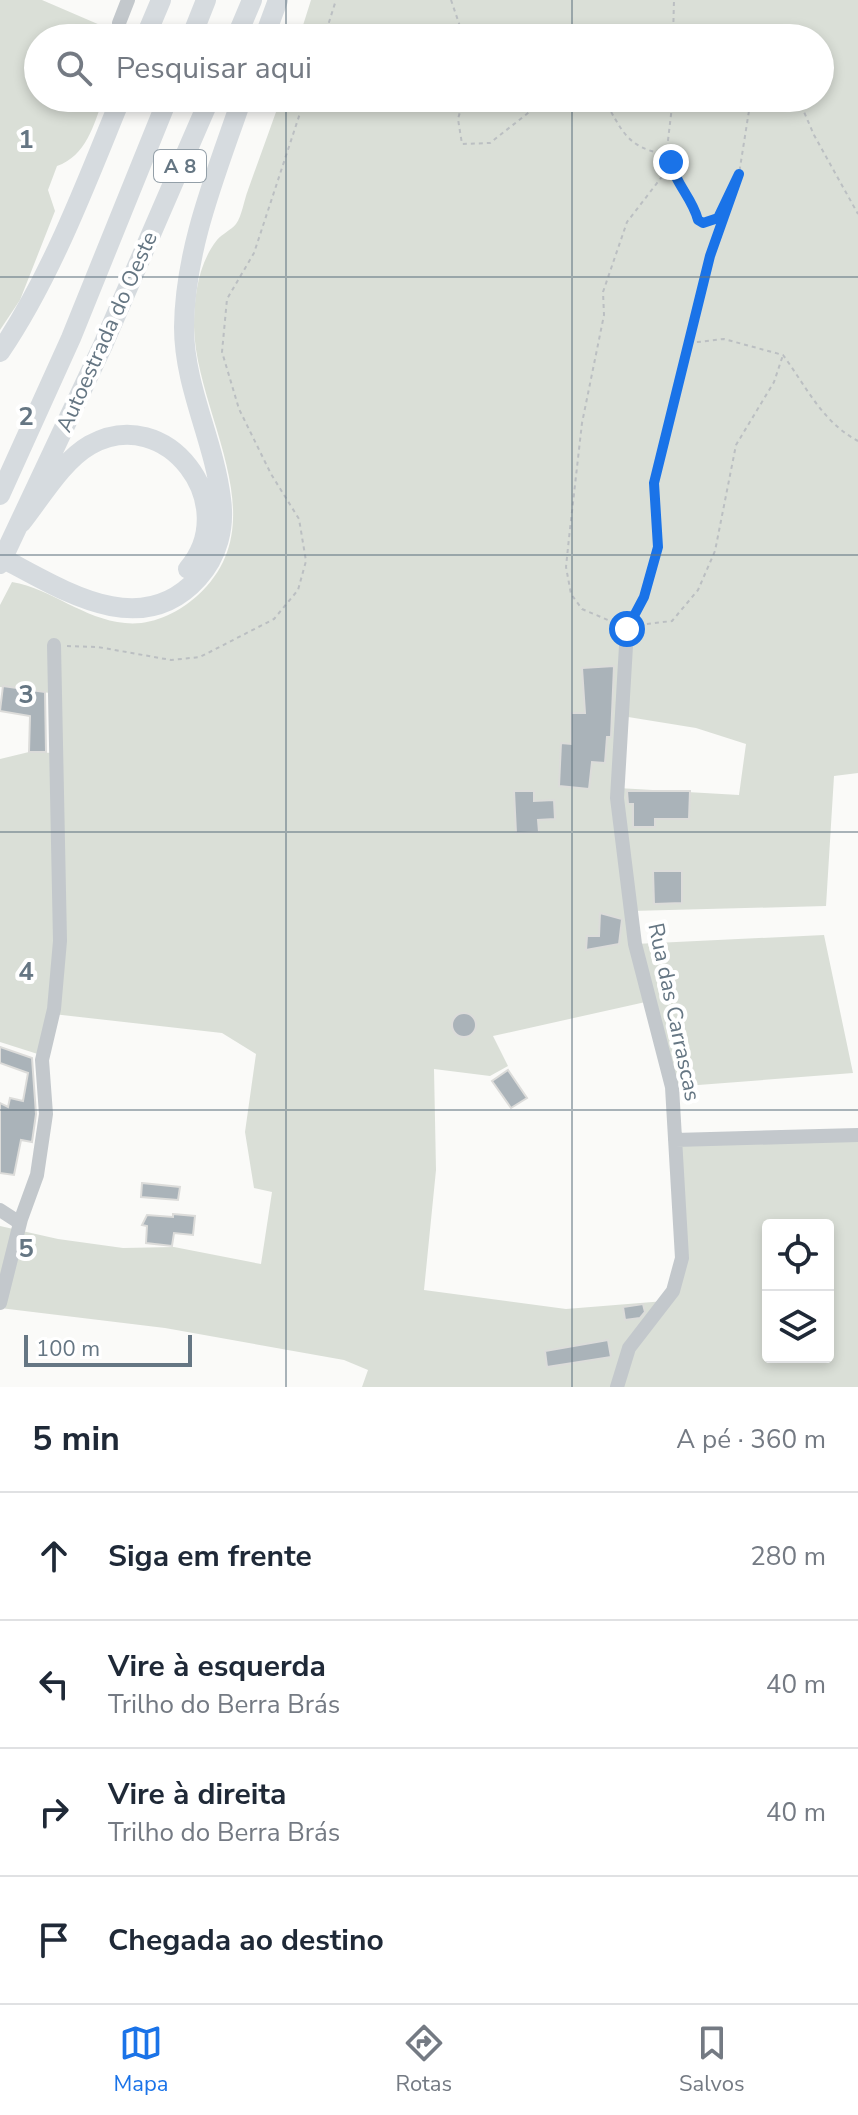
<!DOCTYPE html>
<html lang="pt">
<head>
<meta charset="utf-8">
<style>
  body { margin:0; font-family:"Nunito Sans",sans-serif; background:#f2f2f3; color:#1f2937 }
  .controls { position:absolute; right:24px; bottom:24px; display:grid; overflow:hidden; border-radius:8px; box-shadow:0 4px 12px #0003 }
  .controls button { width:72px; height:72px; display:grid; place-items:center; padding:0; border:0; border-bottom:2px solid #e0e1e3; background:#fff; color:#1f2937; font:40px sans-serif }
  .scale { position:absolute; left:24px; bottom:20px; width:168px; box-sizing:border-box; padding-left:8px; border:4px solid #657683; border-top:0; font-size:22px; line-height:28px; white-space:nowrap; color:#657683; -webkit-text-stroke:6px #fff; paint-order:stroke }
  .stop { position:absolute; width:24px; height:24px; margin:-18px; border:6px solid #1a73e8; border-radius:50%; background:#fff }
  .stop.end { background:#1a73e8; border-color:#fff; box-shadow:0 2px 8px #0008 }
  .list { margin:0; padding:0; list-style:none }
  h2 { display:flex; justify-content:space-between; align-items:center; height:104px; margin:0; padding:0 32px; font-size:34px }
  h2 small { font-size:26px; font-weight:400; color:#747a83 }
  .list li { display:grid; grid-template-columns:52px 1fr auto; gap:24px; align-items:center; box-sizing:border-box; height:128px; padding:0 32px; border-top:2px solid #e0e1e3 }
  .list b { display:block; font-size:30px; white-space:nowrap }
  .list p { margin:0; font-size:26px; white-space:nowrap; color:#747a83 }
  .list em { font-size:26px; font-style:normal; color:#747a83 }
  .icon { flex:none; width:44px; height:44px; fill:none; stroke:currentColor; stroke-width:2; stroke-linecap:round; stroke-linejoin:round }
  .map { position:relative; flex:none; width:858px; height:1387px; overflow:hidden }
  .search { position:absolute; background:#fff; box-shadow:0 4px 12px #0003; left:24px; right:24px; top:24px; height:88px; display:flex; align-items:center; gap:20px; box-sizing:border-box; padding:0 28px; border-radius:44px; color:#747a83; font-size:30px }
  .sheet { height:616px; background:#fff }
  nav { display:flex; justify-content:space-around; align-items:center; box-sizing:border-box; height:112px; border-top:2px solid #e0e1e3; background:#fff; font-size:22px; color:#747a83 }
  nav a { display:grid; justify-items:center; gap:4px }
  nav .on { color:#1a73e8 }
  .map>svg:first-child { display:block }
  .green { fill:#dadfd7; fill-rule:evenodd }
  .building { fill:#aab3b9; stroke:#dcdcda; stroke-width:2 }
  .lines { fill:none; stroke-linecap:round; stroke-linejoin:round }
  .path { stroke:#bbbfc2; stroke-width:2; stroke-dasharray:4 4; stroke-linecap:butt }
  .minor { stroke:#c3c8cc; stroke-width:14 }
  .highway { stroke:#d6dbdf; stroke-width:20 }
  .route { stroke:#1a73e8; stroke-width:10 }
  .grid { fill:none; stroke:#657683; stroke-width:2; stroke-opacity:0.55 }
  .labels { text-anchor:middle; dominant-baseline:central; stroke-width:8; stroke-linejoin:round; paint-order:stroke }
  .shield { fill:#fff; stroke:#939fa8; stroke-width:2 }
  .shield-label { font-size:20px; font-weight:bold; fill:#657683 }
  .street-label { font-size:22px; fill:#657683; stroke:#fff }
  .grid-label { font-size:26px; text-anchor:middle; font-weight:bold; fill:#657683; stroke:#fff; stroke-width:8; stroke-linejoin:round; paint-order:stroke }
</style>
</head>
<body>
<div class="map">
<svg width="858" height="1387" viewBox="0 0 858 1387">
  <rect width="100%" height="100%" fill="#fafaf8"/>
  <path class="green" d="M0 0H42L107 28 103 38H38V98L103 99C94 125 86 156 57 166L48 190 55 211 20 300 0 330Z
    M311 0H858V773L834 776 826 906 631 911 635 944 824 935 853 1073 672 1087 650 1001 493 1036 508 1066 490 1076 434 1069 436 1170 424 1290 566 1309 665 1301 682 1258 675 1140 858 1135V1387H362L368 1370 344 1360 165 1328 0 1308V1226L58 1239 123 1248 174 1247 261 1264 272 1192 254 1188 245 1132 256 1054 222 1033 53 1014 44 1056 0 1042V759L29 752 54 753 50 693 0 687V605L12 582C52 589 83 619 125 623 151 626 178 613 197 596 279 522 196 416 194 327 194 297 198 264 217 240 222 234 231 230 236 224 242 216 244 200 248 190 259 159 270 129 281 98H820V38H299ZM622 716 696 728 746 744 739 795 618 788ZM768 1225H828V1357H768Z"/>
  <path class="building" d="M614 666 611 737H607L605 763 592 762 589 789 559 786 561 743 571 744V713H585L582 668Z
    M3 686 45 692 46 752H29L30 716 0 711Z
    M514 791H534V801L554 800 555 819 538 820 539 832 516 833Z
    M627 791H690L689 819H655V827H633V804H628Z
    M653 871H682V903L654 904Z
    M600 913 622 919 619 944 586 950 587 936H599Z
    M452 1025a12 12 0 1 1 24 0a12 12 0 1 1-24 0Z
    M0 1047 32 1058 36 1114 32 1142 21 1140 14 1175 0 1173V1103L8 1107 10 1098 23 1101 28 1073 0 1063Z
    M508 1070 527 1098 511 1108 492 1081Z
    M142 1183 180 1187 178 1200 141 1197Z
    M173 1214 195 1216 193 1235 174 1233 172 1246 146 1243 147 1226 142 1225 147 1215 173 1217Z
    M643 1304 645 1312 640 1318 625 1320 623 1307Z
    M608 1340 611 1357 547 1367 545 1351Z"/>
  <g class="lines">
    <path class="path" d="M451 0 464 38
      M324 38 336 0
      M673 38 674 0
      M757 38 763 29 775 34 776 38
      M464 98 458 119 462 144 490 143 547 98
      M603 98C622 129 625 147 664 154
      M798 98 814 135 858 214
      M666 148 674 180 689 196 698 220 703 223 718 218 736 179
      M689 343 724 339 783 355C806 386 822 422 858 441
      M633 618 644 597 658 547 654 483 710 256 739 174 751 98
      M615 623 582 609 571 594 566 567 569 538 582 423 604 315 603 292 627 222 664 174 673 98
      M639 625 672 621 698 590 715 551 736 445 774 382 783 355
      M67 646 98 647 171 660 200 657 274 619 298 590 306 561 299 519 271 474 239 409 222 352 227 299 254 253 305 98"/>
    <path class="minor" d="M119 23 128 0
      M675 1140 858 1135
      M0 1210 20 1223
      M0 1303 21 1219 37 1175 46 1114 42 1060 54 1009 60 941 54 645
      M617 1387 629 1348 673 1291 682 1258 672 1087 635 944 617 798 627 629"/>
    <path class="highway" d="M145 38 161 0
      M191 38 206 0
      M236 38 252 0
      M264 38 278 0
      M0 352C52 275 86 183 121 98
      M0 495 71 338 168 98
      M21 523C41 498 62 461 90 445 167 402 243 505 188 569
      M0 557C60 588 140 643 198 578 218 556 225 527 221 499 214 440 184 387 184 327 185 247 217 172 242 98
      M0 564 103 345 210 98"/>
  </g>
  <g class="lines">
    <path class="route" d="M627 629 644 597 658 547 654 483 710 256 739 174 718 218 703 223 698 220C692 197 675 184 671 162"/>
  </g>
  <path class="grid" d="M286 0V38M572 0V38M286 98V1387M572 98V1387M0 277H858M0 555H858M0 832H858M0 1110H858"/>
  <g class="labels">
    <rect class="shield" x="154" y="150" width="52" height="32" rx="6"/>
    <g class="shield-label">
      <text x="180" y="166">A 8</text>
    </g>
    <g class="street-label">
      <text transform="translate(107 332) rotate(-66)">Autoestrada do Oeste</text>
      <text transform="translate(674 1012) rotate(78)">Rua das Carrascas</text>
    </g>
  </g>
  <g class="grid-label">
    <text x="26" y="148">1</text>
    <text x="26" y="425">2</text>
    <text x="26" y="703">3</text>
    <text x="26" y="980">4</text>
    <text x="26" y="1257">5</text>
  </g>
</svg>
<div class="controls">
<button><svg class="icon" aria-label="locate" viewBox="0 0 24 24"><circle cx="12" cy="12" r="6"/><path d="M12 2v4M12 18v4M2 12h4M18 12h4"/></svg></button>
<button><svg class="icon" aria-label="layers" viewBox="0 0 24 24"><path d="M12 4l9 5-9 5-9-5zM3 14l9 5 9-5"/></svg></button>
</div>
<div class="scale">100 m</div>
<div class="stop" style="left:627px;top:629px"></div>
<div class="stop end" style="left:671px;top:162px"></div>
<div class="search"><svg class="icon" aria-label="search" viewBox="0 0 24 24"><circle cx="10" cy="10" r="6"/><path d="M15 15l6 6"/></svg>Pesquisar aqui</div>
</div>
<section class="sheet">
<h2>5 min<small>A pé · 360 m</small></h2>
<ul class="list">
<li><svg class="icon" aria-label="ahead" viewBox="0 0 24 24"><path d="M12 20V5M6 11l6-6 6 6"/></svg><div><b>Siga em frente</b></div><em>280 m</em></li>
<li><svg class="icon" aria-label="left" viewBox="0 0 24 24"><path d="M17 20v-9H6M10 6l-5 5 5 5"/></svg><div><b>Vire à esquerda</b><p>Trilho do Berra Brás</p></div><em>40 m</em></li>
<li><svg class="icon" aria-label="right" viewBox="0 0 24 24"><path d="M7 20v-9h11M14 6l5 5-5 5"/></svg><div><b>Vire à direita</b><p>Trilho do Berra Brás</p></div><em>40 m</em></li>
<li><svg class="icon" aria-label="arrive" viewBox="0 0 24 24"><path d="M6 21V4h12l-3 4 3 4H6"/></svg><div><b>Chegada ao destino</b></div></li>
</ul>
</section>
<nav>
<a class="on"><svg class="icon" aria-label="map" viewBox="0 0 24 24"><path d="M3 6l6-2 6 2 6-2v14l-6 2-6-2-6 2zM9 4v14M15 6v14"/></svg>Mapa</a>
<a><svg class="icon" aria-label="directions" viewBox="0 0 24 24"><path d="M12 3l9 9-9 9-9-9zM9 14v-3h6M13 9l2 2-2 2"/></svg>Rotas</a>
<a><svg class="icon" aria-label="saved" viewBox="0 0 24 24"><path d="M7 4h10v16l-5-4-5 4z"/></svg>Salvos</a>
</nav>
</body>
</html>
